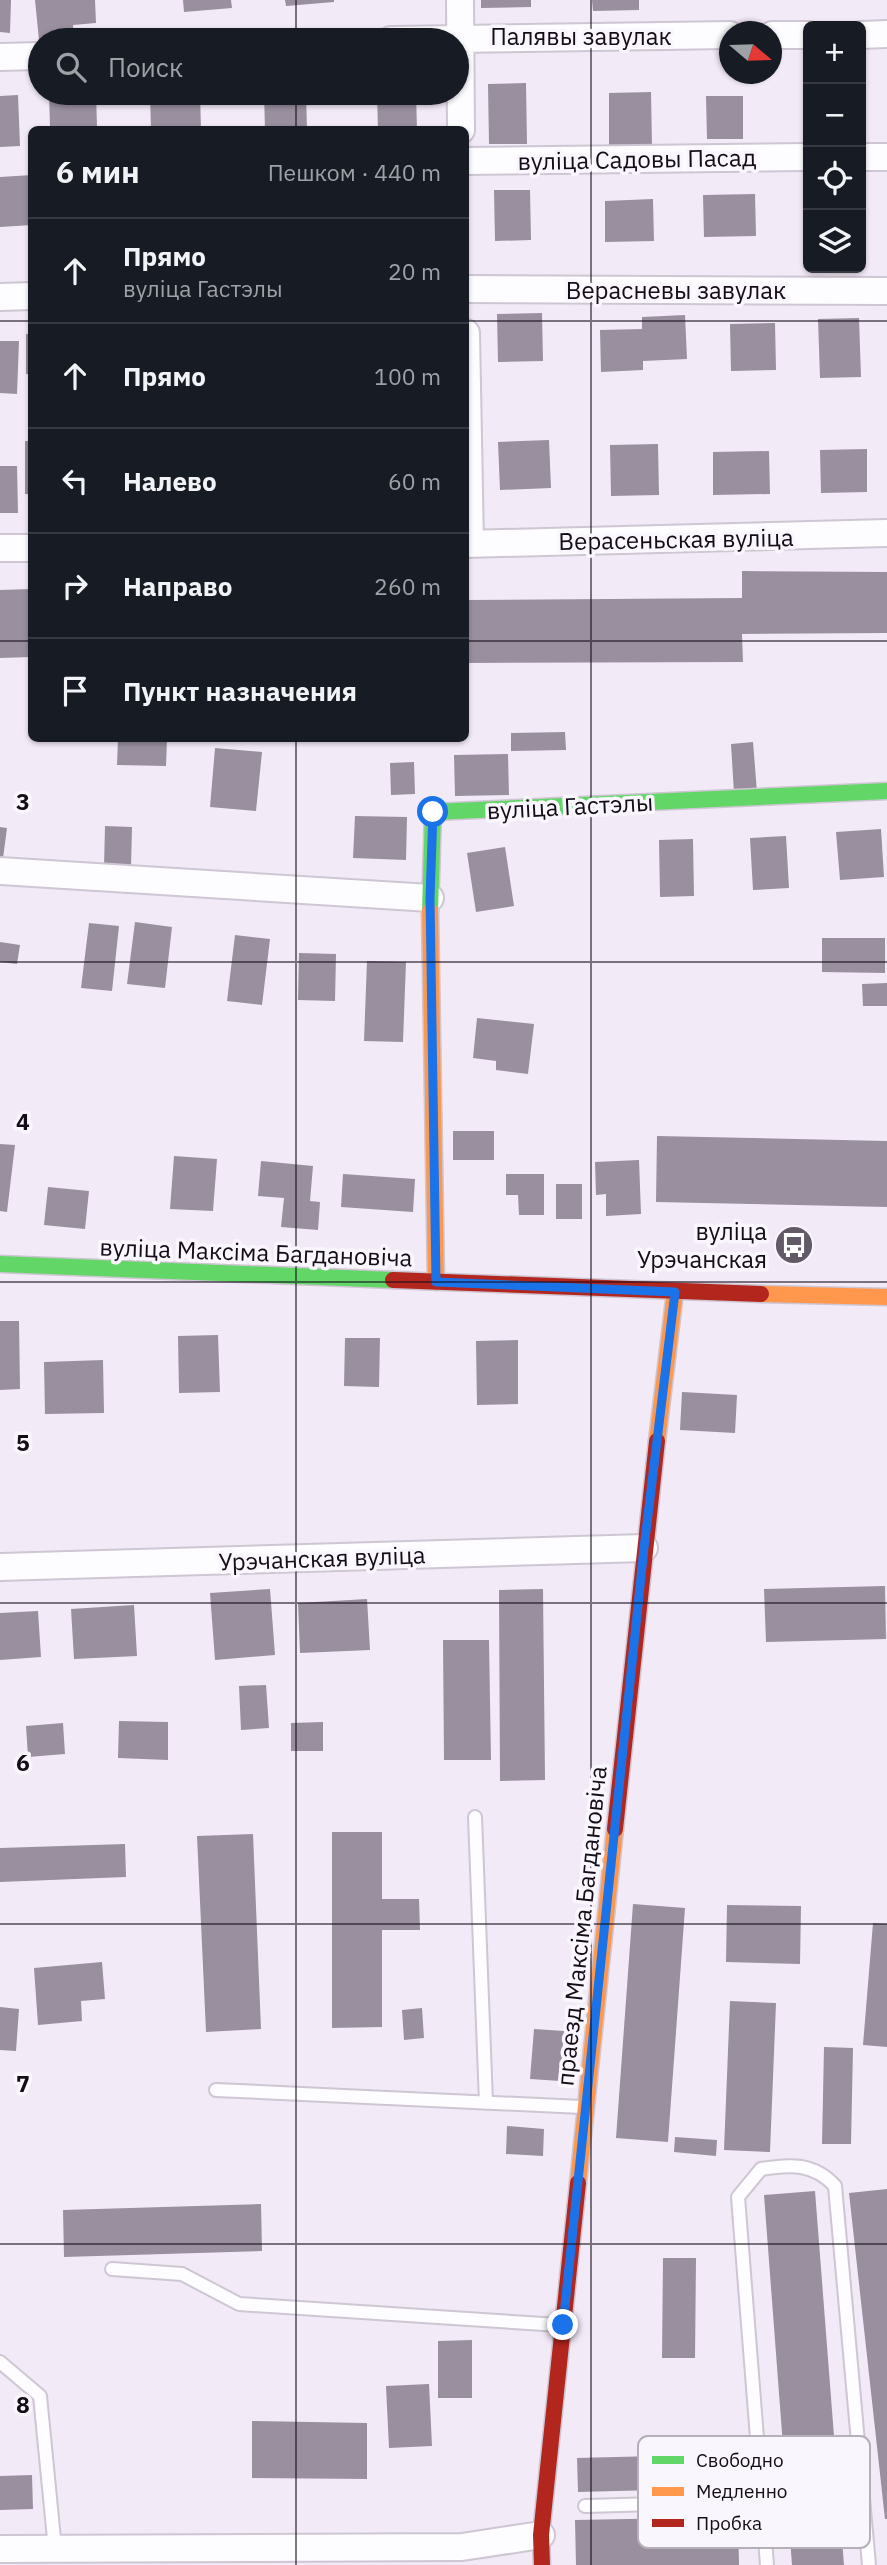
<!DOCTYPE html>
<html lang="ru">
<head>
<meta charset="utf-8">
<style>
  body { margin:0; font-family:"IBM Plex Sans",sans-serif; background:#242831; color:#f1f3f6 }
  .controls { position:absolute; right:21px; top:21px; display:grid; overflow:hidden; border-radius:10px; box-shadow:0 2px 5px #0004 }
  .controls button { width:63px; height:63px; display:grid; place-items:center; padding:0; border:0; border-bottom:2px solid #363941; background:#171b24; color:#f1f3f6; font:35px sans-serif }
  .compass { position:absolute; left:719px; top:21px; width:63px; height:63px; border-radius:50%; background:#171b24; box-shadow:0 2px 5px #0004; rotate:109deg }
  .stop { position:absolute; width:21px; height:21px; margin:-16px; border:5px solid #1a73e8; border-radius:50%; background:#fff }
  .stop.end { background:#1a73e8; border-color:#fff; box-shadow:0 2px 7px #0008 }
  .list { margin:0; padding:0; list-style:none }
  h2 { display:flex; justify-content:space-between; align-items:center; height:91px; margin:0; padding:0 28px; font-size:30px }
  h2 small { font-size:23px; font-weight:400; color:#9ea1a6 }
  .list li { display:grid; grid-template-columns:46px 1fr auto; gap:21px; align-items:center; box-sizing:border-box; height:105px; padding:0 28px; border-top:2px solid #363941 }
  .list b { display:block; font-size:26px; white-space:nowrap }
  .list p { margin:0; font-size:23px; white-space:nowrap; color:#9ea1a6 }
  .list em { font-size:23px; font-style:normal; color:#9ea1a6 }
  .icon { flex:none; width:38px; height:38px; fill:none; stroke:currentColor; stroke-width:2; stroke-linecap:round; stroke-linejoin:round }
  .map { position:relative; flex:none; width:887px; height:2565px; overflow:hidden }
  .search { position:absolute; background:#171b24; box-shadow:0 2px 5px #0004; left:28px; top:28px; width:441px; height:77px; display:flex; align-items:center; gap:18px; box-sizing:border-box; padding:0 24px; border-radius:38px; color:#9ea1a6; font-size:26px }
  .panel { position:absolute; background:#171b24; box-shadow:0 2px 5px #0004; left:28px; top:126px; width:441px; height:616px; border-radius:10px }
  .map>svg:first-child { display:block }
  .building { fill:#998f9f }
  .lines { fill:none; stroke-linecap:round; stroke-linejoin:round }
  .lane-casing { stroke:#cec6d2; stroke-width:16 }
  .street-casing { stroke:#cec6d2; stroke-width:30 }
  .fast-casing { stroke:#cec6d2; stroke-width:19 }
  .slow-casing { stroke:#cec6d2; stroke-width:19 }
  .jam-casing { stroke:#cec6d2; stroke-width:19 }
  .lane { stroke:#fdfcfe; stroke-width:12 }
  .street { stroke:#fdfcfe; stroke-width:26 }
  .fast { stroke:#63d668; stroke-width:16 }
  .slow { stroke:#ff974d; stroke-width:16 }
  .jam { stroke:#b3261e; stroke-width:16 }
  .route { stroke:#1a73e8; stroke-width:9 }
  .grid { fill:none; stroke:#140d18; stroke-width:2; stroke-opacity:0.55 }
  .labels { text-anchor:middle; dominant-baseline:central; stroke-width:7; stroke-linejoin:round; paint-order:stroke }
  .street-label { font-size:24px; fill:#140d18; stroke:#faf6fd }
  .poi-label { font-size:24px; fill:#140d18; stroke:#faf6fd; text-anchor:end }
  .key { fill:#faf6fd; stroke:#b5b0b8; stroke-width:2 }
  .key-label { font-size:19px; fill:#140d18 }
  .grid-label { font-size:23px; text-anchor:middle; font-weight:bold; fill:#140d18; stroke:#faf6fd; stroke-width:7; stroke-linejoin:round; paint-order:stroke }
</style>
</head>
<body>
<div class="map">
<svg width="887" height="2565" viewBox="0 0 887 2565">
  <rect width="100%" height="100%" fill="#f3eaf8"/>
  <path class="building" d="M0 0H11L10 33 0 32Z
    M35 0H95L96 23 73 25 74 40H39Z
    M183 0H231L232 8 184 12Z
    M285 0H334V2L286 6Z
    M481 0H531V7L481 8Z
    M592 0H639V10L593 11Z
    M526 83 527 144H489L488 84Z
    M651 92 652 147 609 148V93Z
    M49 93H96L97 126 50 127Z
    M150 93H200L201 130H151Z
    M264 93H306L307 130H265Z
    M377 93H416L417 130H378Z
    M18 95 20 146 0 147V96Z
    M706 96H743V139H707Z
    M32 175V225L0 227V177Z
    M494 190H530L531 240 495 241Z
    M755 194 756 236 704 237 703 195Z
    M653 199 654 241 605 242V201Z
    M542 313 543 361 498 362 497 314Z
    M685 315 687 359 643 361V370L601 372 600 330 642 329V317Z
    M859 318 861 377 820 378 818 319Z
    M775 323 776 370 731 371 730 324Z
    M26 334H32V374H26Z
    M0 341H19L17 394 0 393Z
    M549 440 551 488 500 490 498 442Z
    M25 441H32V494H25Z
    M658 444 659 495 611 496 610 445Z
    M867 449V492L821 493 820 450Z
    M769 451 770 494 713 495V452Z
    M0 466H17L18 513H0Z
    M742 571 887 572V633L742 634 743 662 466 663V600L742 598Z
    M32 589V657L0 658V590Z
    M565 732 566 750 511 751V733Z
    M118 738 167 739 166 766 117 765Z
    M753 742 757 792 734 793 731 744Z
    M215 748 262 752 256 811 210 807Z
    M508 754 509 795 455 796 454 755Z
    M414 762 415 794 391 795 390 763Z
    M355 816 407 817 406 860 353 858Z
    M105 826 132 827 131 867H104Z
    M0 827 7 828 2 866H0Z
    M881 829 884 877 840 880 836 832Z
    M786 836 789 888 753 890 750 838Z
    M693 839 694 896 660 897 659 840Z
    M505 847 514 906 476 912 467 853Z
    M135 922 172 927 165 988 127 984Z
    M89 923 119 926 112 991 81 988Z
    M235 935 270 939 262 1005 227 1001Z
    M822 938H885V973L822 972Z
    M0 942 20 945 17 964 0 962Z
    M299 953 336 954 335 1001 298 1000Z
    M367 961 406 962 403 1042 364 1041Z
    M887 983V1006H863L862 984Z
    M477 1018 534 1024 528 1074 496 1070V1061L473 1058Z
    M453 1131H494V1160H453Z
    M657 1136 887 1141V1207L656 1202Z
    M0 1144 15 1145 7 1212 0 1211Z
    M174 1156 217 1159 213 1211 170 1209Z
    M639 1160 641 1214 606 1216V1194L596 1195 595 1162Z
    M261 1161 313 1166 310 1201 320 1202 318 1230 281 1227 284 1198 258 1196Z
    M343 1174 415 1179 413 1212 341 1207Z
    M506 1174H544V1215H519L518 1195H506Z
    M556 1184H582V1219H556Z
    M48 1187 89 1191 85 1229 44 1225Z
    M0 1321H19L20 1389 0 1390Z
    M218 1335 220 1392 179 1393 178 1336Z
    M345 1338H380L379 1387 344 1386Z
    M518 1340V1404L477 1405 476 1341Z
    M103 1360 104 1413 45 1414 44 1362Z
    M682 1392 737 1395 735 1433 680 1430Z
    M885 1586 886 1639 766 1642 764 1589Z
    M270 1589 275 1655 215 1660 210 1593Z
    M543 1589 545 1780 500 1781 499 1590Z
    M367 1599 370 1650 300 1653 298 1603Z
    M134 1605 137 1656 74 1659 71 1609Z
    M38 1611 41 1657 0 1660V1613Z
    M443 1640H489L491 1760H444Z
    M266 1685 269 1728 241 1730 239 1686Z
    M119 1721 168 1722V1760L118 1758Z
    M323 1722V1751H291V1723Z
    M63 1723 65 1754 28 1757 26 1726Z
    M332 1832H382V1899H419L420 1930H382V2027L332 2028Z
    M253 1834 261 2029 206 2032 197 1836Z
    M125 1844 126 1877 0 1882V1848Z
    M633 1904 685 1908 668 2142 616 2138Z
    M727 1905 801 1906 800 1964 726 1962Z
    M873 1923 887 1924V2047L863 2045Z
    M102 1962 105 1999 81 2001 82 2021 38 2025 34 1968Z
    M730 2001 776 2003 770 2152 724 2150Z
    M0 2007 19 2009 16 2051 0 2050Z
    M422 2008 424 2038 404 2040 402 2010Z
    M534 2029 564 2031 560 2081 530 2079Z
    M824 2047 853 2048 851 2144H822Z
    M507 2126 544 2129 543 2156 506 2154Z
    M675 2137 717 2140 716 2156 674 2152Z
    M887 2189V2519H885L849 2193Z
    M815 2191 844 2565H792L764 2195Z
    M261 2204 262 2251 64 2257 63 2210Z
    M663 2258H696L695 2358H662Z
    M472 2340V2398H438V2341Z
    M429 2384 432 2446 389 2448 386 2386Z
    M252 2421 367 2423V2479L252 2478Z
    M734 2454V2488L578 2492 577 2458Z
    M32 2475 33 2509 0 2510V2476Z
    M738 2517 739 2565H576L575 2520Z"/>
  <g class="lines">
    <g class="lane-casing">
      <path id="lane" d="M475 1817 486 2103
        M216 2090 582 2107
        M112 2269 182 2274 239 2304 559 2325
        M0 2362 40 2396 55 2549
        M585 2506 762 2501
        M767 2565 738 2197 761 2169C790 2164 814 2163 835 2186L869 2565"/>
    </g>
    <g class="street-casing">
      <path id="street" d="M460 0 461 130
        M772 35H808
        M861 35 887 34
        M391 40 730 35
        M0 57 40 56
        M861 157H887
        M466 161 808 157
        M466 289 887 291
        M0 297 32 296
        M466 333 470 544
        M466 544 887 533
        M0 548H32
        M0 871 430 898
        M0 1567 644 1548
        M0 2549 462 2547 541 2535"/>
    </g>
    <g class="fast-casing">
      <path id="fast" d="M430 911 433 812 887 791
        M0 1264 393 1280"/>
    </g>
    <g class="slow-casing">
      <path id="slow" d="M430 911 436 1282
        M761 1294 887 1297
        M657 1441 675 1292
        M578 2183 615 1829"/>
    </g>
    <g class="jam-casing">
      <path id="jam" d="M393 1280 761 1294
        M615 1829 657 1441
        M542 2565 541 2535 578 2183"/>
    </g>
    <use href="#lane" class="lane"/>
    <use href="#street" class="street"/>
    <use href="#fast" class="fast"/>
    <use href="#slow" class="slow"/>
    <use href="#jam" class="jam"/>
  </g>
  <g class="lines">
    <path class="route" d="M433 812 430 898 436 1282 675 1292 644 1548 563 2325"/>
  </g>
  <path class="grid" d="M296 0V40M591 0V2565M296 93V130M0 321H32M466 321H887M0 641H32M466 641H887M296 738V2565M0 962H887M0 1282H887M0 1603H887M0 1924H887M0 2244H887"/>
  <defs>
    <g id="bus-disc" transform="scale(2.0125)"><circle r="9.5" fill="#625a66" stroke="#faf6fd"/><path d="M-5-6H5V4H4V6H2V4H-2V6H-4V4H-5ZM-3.5-4V0h7V-4ZM-3.5 1.2v1.5H-2V1.2ZM2 1.2v1.5H3.5V1.2Z" fill="#fff"/></g>
  </defs>
  <g fill-rule="evenodd">
    <use href="#bus-disc" x="794" y="1245"/>
  </g>
  <g class="labels">
    <g class="street-label">
      <text x="581" y="36">Палявы завулак</text>
      <text transform="translate(637 159) rotate(-1)">вуліца Садовы Пасад</text>
      <text x="676" y="290">Верасневы завулак</text>
      <text transform="translate(676 539) rotate(-1)">Верасеньская вуліца</text>
      <text transform="translate(570 806) rotate(-3)">вуліца Гастэлы</text>
      <text transform="translate(256 1252) rotate(2)">вуліца Максіма Багдановіча</text>
      <text transform="translate(322 1558) rotate(-2)">Урэчанская вуліца</text>
      <text transform="translate(581 1926) rotate(-84)">праезд Максіма Багдановіча</text>
    </g>
    <g class="poi-label">
      <text x="767" y="1231">вуліца<tspan x="767" dy="28">Урэчанская</tspan></text>
    </g>
  </g>
  <rect x="638" y="2436" width="232" height="112" rx="10" class="key"/>
  <rect x="652" y="2456" width="32" height="8" fill="#63d668"/>
  <rect x="652" y="2487" width="32" height="9" fill="#ff974d"/>
  <rect x="652" y="2519" width="32" height="8" fill="#b3261e"/>
  <g class="key-label">
    <text x="696" y="2467">Свободно</text>
    <text x="696" y="2498">Медленно</text>
    <text x="696" y="2530">Пробка</text>
  </g>
  <g class="grid-label">
    <text x="23" y="810">3</text>
    <text x="23" y="1130">4</text>
    <text x="23" y="1451">5</text>
    <text x="23" y="1771">6</text>
    <text x="23" y="2092">7</text>
    <text x="23" y="2413">8</text>
  </g>
</svg>
<div class="controls">
<button>+</button>
<button>−</button>
<button><svg class="icon" aria-label="locate" viewBox="0 0 24 24"><circle cx="12" cy="12" r="6"/><path d="M12 2v4M12 18v4M2 12h4M18 12h4"/></svg></button>
<button><svg class="icon" aria-label="layers" viewBox="0 0 24 24"><path d="M12 4l9 5-9 5-9-5zM3 14l9 5 9-5"/></svg></button>
</div>
<svg class="compass" viewBox="-18 -18 36 36"><path d="M0-13l5 13h-10z" fill="#e53935"/><path d="M0 13l5-13h-10z" fill="#9ea1a6"/></svg>
<div class="stop" style="left:433px;top:812px"></div>
<div class="stop end" style="left:563px;top:2325px"></div>
<div class="search"><svg class="icon" aria-label="search" viewBox="0 0 24 24"><circle cx="10" cy="10" r="6"/><path d="M15 15l6 6"/></svg>Поиск</div>
<section class="panel">
<h2>6 мин<small>Пешком · 440 m</small></h2>
<ul class="list">
<li><svg class="icon" aria-label="ahead" viewBox="0 0 24 24"><path d="M12 20V5M6 11l6-6 6 6"/></svg><div><b>Прямо</b><p>вуліца Гастэлы</p></div><em>20 m</em></li>
<li><svg class="icon" aria-label="ahead" viewBox="0 0 24 24"><path d="M12 20V5M6 11l6-6 6 6"/></svg><div><b>Прямо</b></div><em>100 m</em></li>
<li><svg class="icon" aria-label="left" viewBox="0 0 24 24"><path d="M17 20v-9H6M10 6l-5 5 5 5"/></svg><div><b>Налево</b></div><em>60 m</em></li>
<li><svg class="icon" aria-label="right" viewBox="0 0 24 24"><path d="M7 20v-9h11M14 6l5 5-5 5"/></svg><div><b>Направо</b></div><em>260 m</em></li>
<li><svg class="icon" aria-label="arrive" viewBox="0 0 24 24"><path d="M6 21V4h12l-3 4 3 4H6"/></svg><div><b>Пункт назначения</b></div></li>
</ul>
</section>
</div>
</body>
</html>
